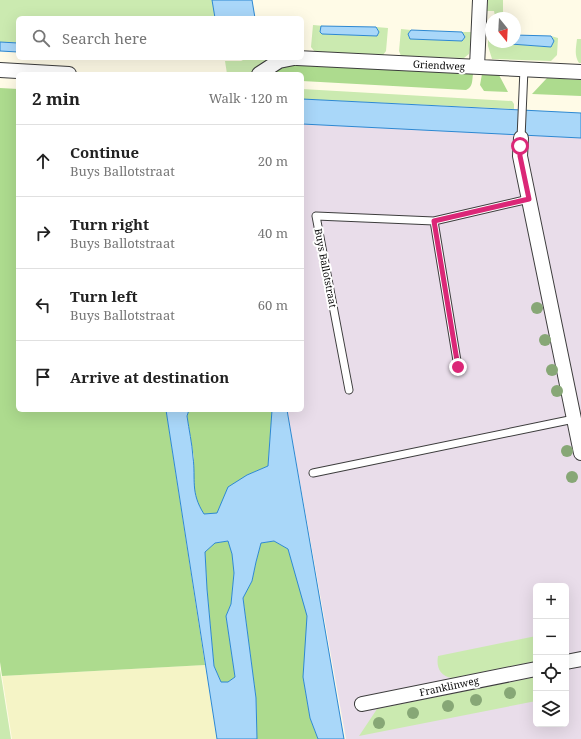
<!DOCTYPE html>
<html lang="en">
<head>
<meta charset="utf-8">
<style>
  body { margin:0; font-family:"Noto Serif",serif; background:#f2f2f2; color:#222 }
  .controls { position:absolute; right:12px; bottom:12px; display:grid; overflow:hidden; border-radius:6px; box-shadow:0 4px 16px #0002 }
  .controls button { width:36px; height:36px; display:grid; place-items:center; padding:0; border:0; border-bottom:1px solid #e0e0e0; background:#fff; color:#222; font:20px sans-serif }
  .compass { position:absolute; left:485px; top:12px; width:36px; height:36px; border-radius:50%; background:#fff; box-shadow:0 4px 16px #0002; rotate:162deg }
  .stop { position:absolute; width:12px; height:12px; margin:-9px; border:3px solid #db2777; border-radius:50%; background:#fff }
  .stop.end { background:#db2777; border-color:#fff; box-shadow:0 1px 4px #0008 }
  .list { margin:0; padding:0; list-style:none }
  h2 { display:flex; justify-content:space-between; align-items:center; height:52px; margin:0; padding:0 16px; font-size:17px }
  h2 small { font-size:13px; font-weight:400; color:#767676 }
  .list li { display:grid; grid-template-columns:26px 1fr auto; gap:12px; align-items:center; box-sizing:border-box; height:72px; padding:0 16px; border-top:1px solid #e0e0e0 }
  .list b { display:block; font-size:15px; white-space:nowrap }
  .list p { margin:0; font-size:13px; white-space:nowrap; color:#767676 }
  .list em { font-size:13px; font-style:normal; color:#767676 }
  .icon { flex:none; width:22px; height:22px; fill:none; stroke:currentColor; stroke-width:2; stroke-linecap:round; stroke-linejoin:round }
  .map { position:relative; flex:none; width:581px; height:739px; overflow:hidden }
  .search { position:absolute; background:#fff; box-shadow:0 4px 16px #0002; left:16px; top:16px; width:288px; height:44px; display:flex; align-items:center; gap:10px; box-sizing:border-box; padding:0 14px; border-radius:6px; color:#767676; font-size:15px }
  .panel { position:absolute; background:#fff; box-shadow:0 4px 16px #0002; left:16px; top:72px; width:288px; height:340px; border-radius:6px }
  .map>svg:first-child { display:block }
  .industrial { fill:#e9ddea; fill-rule:evenodd }
  .farmland { fill:#f5f4c6 }
  .green { fill:#cbeab0 }
  .forest { fill:#addb8e }
  .water { fill:#a9d7f9; stroke:#2d88d2; fill-rule:evenodd }
  .lines { fill:none; stroke-linecap:round; stroke-linejoin:round }
  .service-casing { stroke:#3d3d3d; stroke-width:9 }
  .minor-casing { stroke:#3d3d3d; stroke-width:16 }
  .service { stroke:#fff; stroke-width:7 }
  .minor { stroke:#fff; stroke-width:14 }
  .tree { fill:#87a776 }
  .route { stroke:#db2777; stroke-width:5 }
  .labels { text-anchor:middle; dominant-baseline:central; stroke-width:4; stroke-linejoin:round; paint-order:stroke }
  .street-label { font-size:10px; fill:#0a0a0a; stroke:#fff }
</style>
</head>
<body>
<div class="map">
<svg width="581" height="739" viewBox="0 0 581 739">
  <rect width="100%" height="100%" fill="#fffbe7"/>
  <path class="industrial" d="M302 117 581 127V739H346L287 410H302ZM536 586H566V724H536Z"/>
  <path class="farmland" d="M205 665 217 739H12L2 676Z"/>
  <path class="green" d="M0 0H212L215 18H18V43L0 42Z
    M488 0H503V16H495L494 11H487Z
    M313 25 325 26H321L320 32 323 34 377 36 379 32 376 27 388 28 386 51 383 55 315 52 311 47Z
    M401 29 411 30 408 34 410 39 462 41 465 37 462 32H471V45L469 54 464 58 401 56 399 51Z
    M490 33 491 34V42H497L498 43 550 47 553 43V38L551 36 558 38 557 55 551 61 492 59 488 46V36Z
    M577 39H581V63H579C574 55 576 48 577 39Z
    M247 58H273L249 74H227L225 61H241Z
    M302 89 512 101 514 104V109L302 99Z
    M536 636V661L452 678C440 676 436 667 438 656Z
    M0 669 11 739H0Z
    M536 677V701L359 736 377 709Z"/>
  <path class="forest" d="M287 64 465 73 473 74C472 81 473 87 466 90L302 81V74H268Z
    M482 74 499 75 508 92 484 91 480 85Z
    M547 78 581 80V96L532 94Z
    M0 88 18 89V410H166L205 665 2 676 0 662Z
    M189 410H272L268 466 247 475 221 505 217 514H204L198 504 194 489V458L187 416Z
    M228 541 232 554 234 573 231 604 226 616 235 677 228 682H221L214 666 207 589 205 552 215 543Z
    M274 541 288 549 308 616 303 677 310 718 318 739H257L256 698 243 598 252 581 256 562 261 543Z"/>
  <path class="water" d="M212 0H252L255 18H215Z
    M321 26 376 27 379 32 377 36 322 34 320 32Z
    M411 30 462 32 465 37 462 41 410 39 408 34Z
    M515 35 551 36 554 41 551 47 497 43V42H515Z
    M0 42 18 43V52L0 51Z
    M302 99 581 113V138L302 124Z
    M166 410H189L187 416C189 430 192 443 193 457 196 480 190 492 204 514L217 513 228 487 247 475 268 466 272 410H287L344 739H318L310 718 303 677 307 616 288 549 274 541 261 543 256 562 252 581 243 598 256 698 257 739H217ZM228 541 232 554 234 573 231 604 226 616 235 677 228 682H221L214 666 207 589 205 552 215 543Z"/>
  <g class="lines">
    <g class="service-casing">
      <path id="service" d="M521 138 524 69
        M434 221 458 367
        M349 390 316 216 434 221 529 199
        M313 473 574 419"/>
    </g>
    <g class="minor-casing">
      <path id="minor" d="M297 58 581 72
        M477 67 480 0
        M0 70 69 74
        M259 74 279 61 294 58
        M521 138 520 156 581 453
        M566 662 581 659
        M362 704 536 669"/>
    </g>
    <use href="#service" class="service"/>
    <use href="#minor" class="minor"/>
  </g>
  <g class="tree">
    <circle cx="537" cy="308" r="6"/>
    <circle cx="545" cy="340" r="6"/>
    <circle cx="552" cy="370" r="6"/>
    <circle cx="557" cy="391" r="6"/>
    <circle cx="567" cy="451" r="6"/>
    <circle cx="572" cy="477" r="6"/>
    <circle cx="510" cy="693" r="6"/>
    <circle cx="476" cy="700" r="6"/>
    <circle cx="448" cy="706" r="6"/>
    <circle cx="413" cy="713" r="6"/>
    <circle cx="379" cy="723" r="6"/>
  </g>
  <g class="lines">
    <path class="route" d="M458 367 434 221 529 199 520 156V146"/>
  </g>
  <g class="labels">
    <g class="street-label">
      <text transform="translate(439 65) rotate(3)">Griendweg</text>
      <text transform="translate(326 268) rotate(79)">Buys Ballotstraat</text>
      <text transform="translate(449 686) rotate(-12)">Franklinweg</text>
    </g>
  </g>
</svg>
<div class="controls">
<button>+</button>
<button>−</button>
<button><svg class="icon" aria-label="locate" viewBox="0 0 24 24"><circle cx="12" cy="12" r="6"/><path d="M12 2v4M12 18v4M2 12h4M18 12h4"/></svg></button>
<button><svg class="icon" aria-label="layers" viewBox="0 0 24 24"><path d="M12 4l9 5-9 5-9-5zM3 14l9 5 9-5"/></svg></button>
</div>
<svg class="compass" viewBox="-18 -18 36 36"><path d="M0-13l5 13h-10z" fill="#e53935"/><path d="M0 13l5-13h-10z" fill="#767676"/></svg>
<div class="stop" style="left:520px;top:146px"></div>
<div class="stop end" style="left:458px;top:367px"></div>
<div class="search"><svg class="icon" aria-label="search" viewBox="0 0 24 24"><circle cx="10" cy="10" r="6"/><path d="M15 15l6 6"/></svg>Search here</div>
<section class="panel">
<h2>2 min<small>Walk · 120 m</small></h2>
<ul class="list">
<li><svg class="icon" aria-label="ahead" viewBox="0 0 24 24"><path d="M12 20V5M6 11l6-6 6 6"/></svg><div><b>Continue</b><p>Buys Ballotstraat</p></div><em>20 m</em></li>
<li><svg class="icon" aria-label="right" viewBox="0 0 24 24"><path d="M7 20v-9h11M14 6l5 5-5 5"/></svg><div><b>Turn right</b><p>Buys Ballotstraat</p></div><em>40 m</em></li>
<li><svg class="icon" aria-label="left" viewBox="0 0 24 24"><path d="M17 20v-9H6M10 6l-5 5 5 5"/></svg><div><b>Turn left</b><p>Buys Ballotstraat</p></div><em>60 m</em></li>
<li><svg class="icon" aria-label="arrive" viewBox="0 0 24 24"><path d="M6 21V4h12l-3 4 3 4H6"/></svg><div><b>Arrive at destination</b></div></li>
</ul>
</section>
</div>
</body>
</html>
